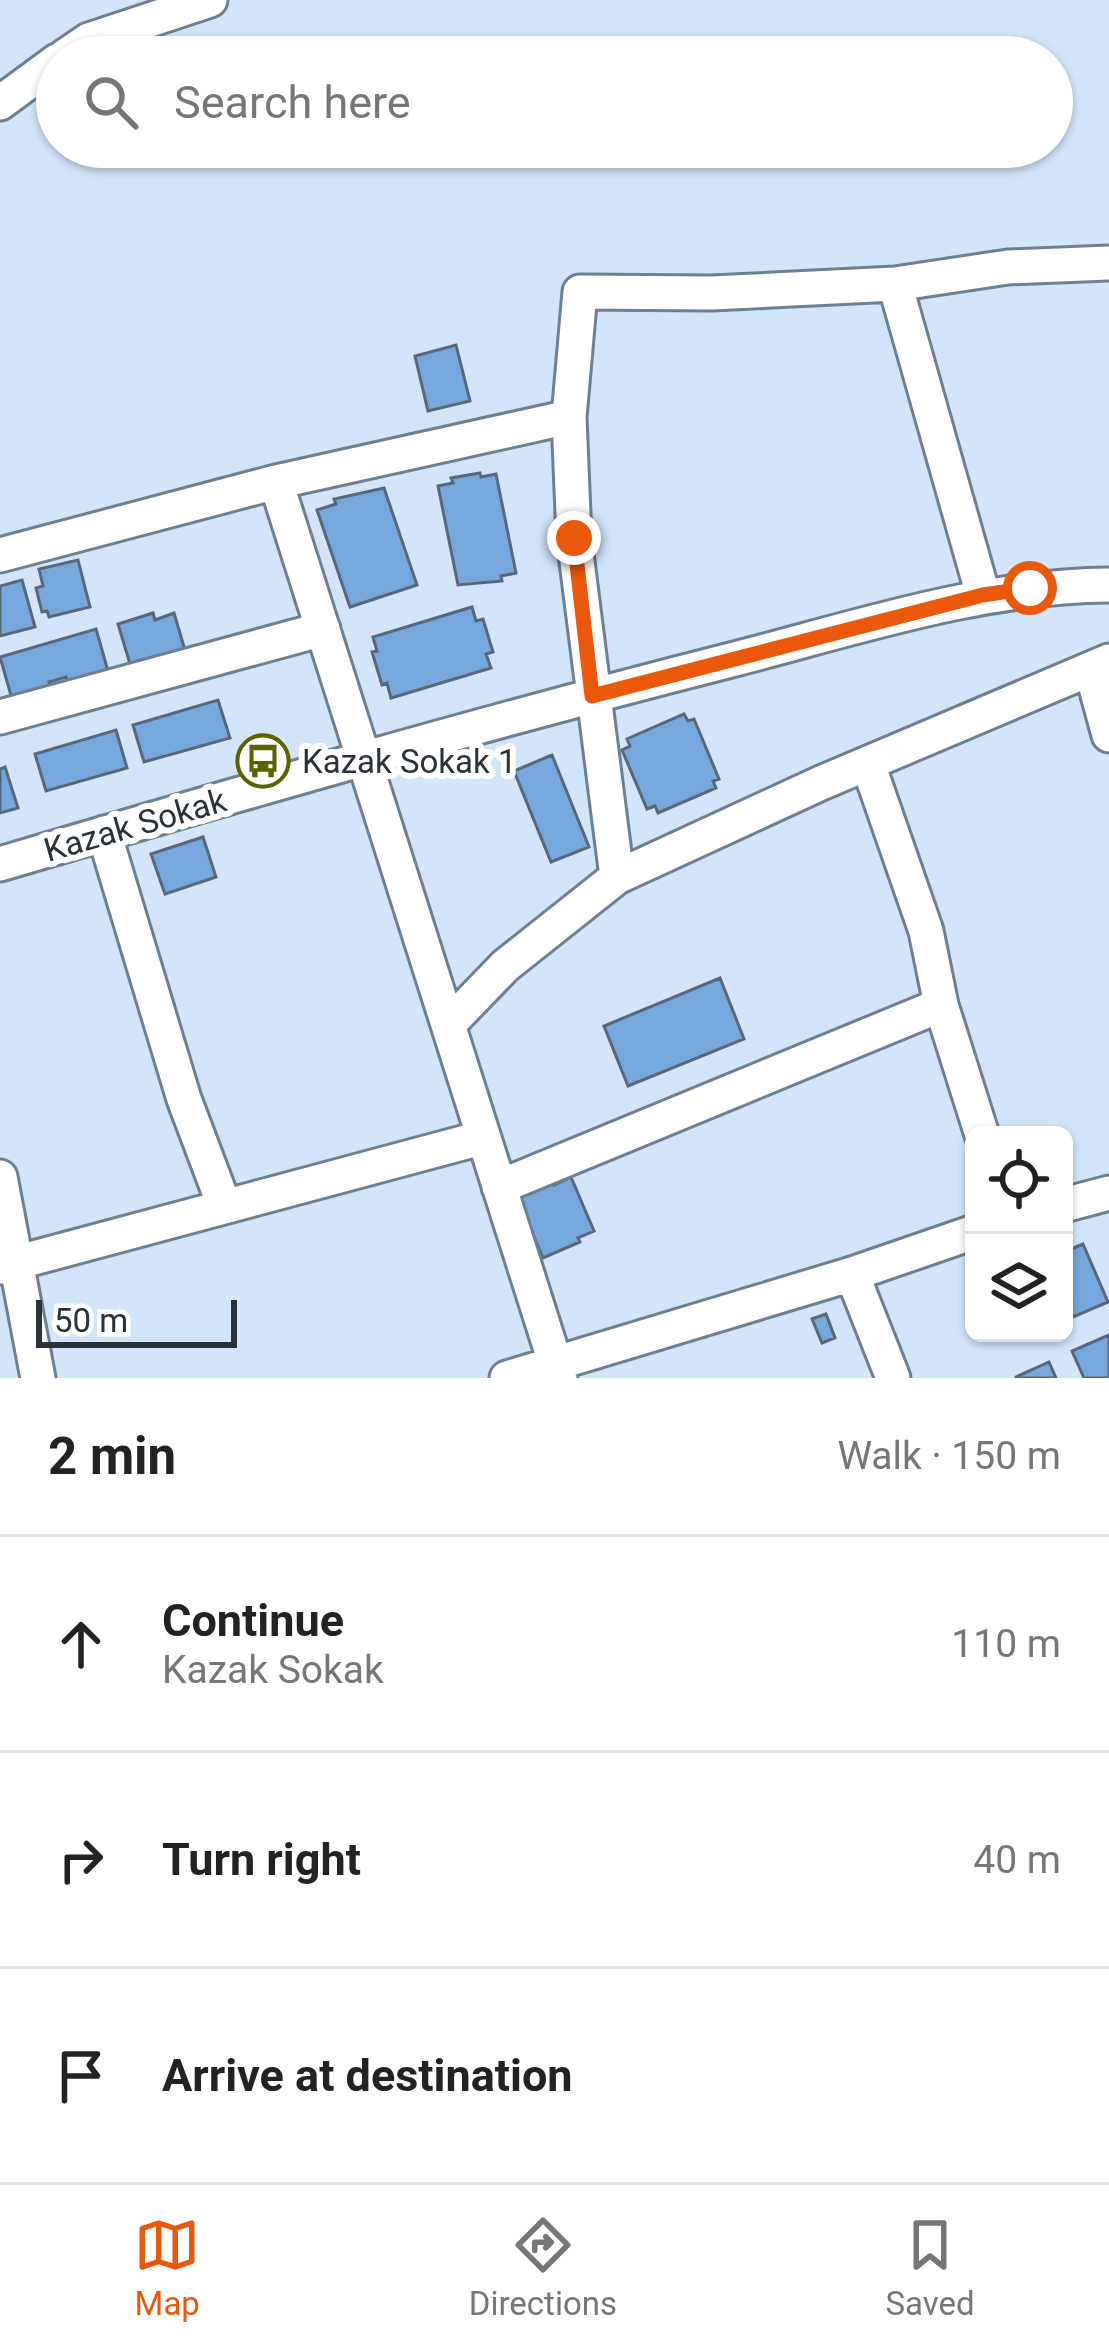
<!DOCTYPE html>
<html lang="en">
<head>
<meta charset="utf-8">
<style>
  body { margin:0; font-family:Roboto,sans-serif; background:#f6f6f6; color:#222 }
  .controls { position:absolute; right:36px; bottom:36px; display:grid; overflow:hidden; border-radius:18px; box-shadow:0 3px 9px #0004 }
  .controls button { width:108px; height:108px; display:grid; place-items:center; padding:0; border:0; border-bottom:3px solid #e0e0e0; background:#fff; color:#222; font:60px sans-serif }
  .scale { position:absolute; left:36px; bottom:30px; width:201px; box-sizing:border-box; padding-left:12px; border:6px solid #2a3139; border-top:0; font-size:33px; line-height:42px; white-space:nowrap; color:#2a3139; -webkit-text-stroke:9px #fff; paint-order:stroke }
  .stop { position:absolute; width:36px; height:36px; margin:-27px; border:9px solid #ea580c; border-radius:50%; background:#fff }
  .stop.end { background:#ea580c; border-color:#fff; box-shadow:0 3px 12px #0008 }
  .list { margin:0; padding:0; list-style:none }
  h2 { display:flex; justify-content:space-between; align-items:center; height:156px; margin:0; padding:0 48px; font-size:51px }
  h2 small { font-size:39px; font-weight:400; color:#767676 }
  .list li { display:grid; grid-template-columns:78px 1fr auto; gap:36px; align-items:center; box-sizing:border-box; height:216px; padding:0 48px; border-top:3px solid #e0e0e0 }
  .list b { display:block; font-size:45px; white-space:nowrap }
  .list p { margin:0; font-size:39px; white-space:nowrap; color:#767676 }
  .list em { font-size:39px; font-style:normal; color:#767676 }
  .icon { flex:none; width:66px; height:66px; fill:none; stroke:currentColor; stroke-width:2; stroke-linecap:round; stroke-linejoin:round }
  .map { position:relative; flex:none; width:1109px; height:1378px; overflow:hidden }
  .search { position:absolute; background:#fff; box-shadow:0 3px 9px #0004; left:36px; right:36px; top:36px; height:132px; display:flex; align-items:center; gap:30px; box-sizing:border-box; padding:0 42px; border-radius:66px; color:#767676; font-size:45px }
  .sheet { height:804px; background:#fff }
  nav { display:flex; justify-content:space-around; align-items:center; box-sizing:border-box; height:168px; border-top:3px solid #e0e0e0; background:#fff; font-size:33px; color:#767676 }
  nav a { display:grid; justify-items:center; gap:6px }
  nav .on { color:#ea580c }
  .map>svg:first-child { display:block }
  .building { fill:#76a8de; stroke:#58687a; stroke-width:3 }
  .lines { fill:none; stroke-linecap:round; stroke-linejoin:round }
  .minor-casing { stroke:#6e7f92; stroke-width:39 }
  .minor { stroke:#fff; stroke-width:33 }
  .route { stroke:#ea580c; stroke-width:15 }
  .labels { text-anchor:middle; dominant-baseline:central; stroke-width:12; stroke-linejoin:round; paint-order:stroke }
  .poi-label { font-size:33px; fill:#2a3139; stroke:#fff; text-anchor:start }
  .street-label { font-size:33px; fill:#2a3139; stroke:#fff }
</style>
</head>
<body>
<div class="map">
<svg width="1109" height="1378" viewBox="0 0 1109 1378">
  <rect width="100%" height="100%" fill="#d2e5fa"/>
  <path class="building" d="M456 345 470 401 428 411 415 356Z
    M480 473 481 477 496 474 516 573 501 576 502 581 458 585 438 486 453 483 451 478Z
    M384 488 417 585 350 607 317 510 336 504 334 499Z
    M78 560 90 607 49 617 47 611 42 612 36 588 43 586 39 569Z
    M22 580 35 627 0 636V586Z
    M472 607 476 621 483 619 493 652 486 654 491 668 391 698 387 683 382 685 372 652 377 651 373 637Z
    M153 613 155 620 174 613 187 657 133 674 118 624Z
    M96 629 108 671 68 683 66 677 49 682 51 688 12 699 0 657Z
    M218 700 230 738 144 762 133 725Z
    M684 714 688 721 694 719 719 779 713 781 716 788 658 813 655 806 647 809 622 750 630 746 627 739Z
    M116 730 127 768 46 791 35 754Z
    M552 755 589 847 551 862 514 771Z
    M5 767 18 808 0 813V769Z
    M203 837 216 877 165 894 151 854Z
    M720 978 744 1039 628 1086 604 1026Z
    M571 1177 594 1231 578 1238 580 1242 543 1258 516 1194 551 1178 554 1185Z
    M1083 1244 1108 1302 1073 1317 1064 1296V1252Z
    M826 1314 835 1338 822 1343 812 1319Z
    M1109 1335V1378H1084L1072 1351Z
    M1049 1362 1056 1378H1016V1377Z"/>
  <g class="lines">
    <g class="minor-casing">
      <path id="minor" d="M64 57 89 40 210 0
        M0 103 57 61
        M895 284 983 595
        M569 417 574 538 617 877
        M276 482 560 1378
        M0 555 276 482 569 417 580 292 712 293 895 284 1008 267 1109 263
        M1091 669 1109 735
        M0 717 323 629
        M868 764 926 931 941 1005 982 1135
        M104 833 184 1099 224 1205
        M0 864C241 793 483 723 727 661 853 629 978 586 1109 585
        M448 1025 505 966 617 877 821 783 1109 661
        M0 1177 38 1378
        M499 1187 941 1005
        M1064 1205 1109 1193
        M0 1267 481 1138
        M852 1274 893 1378
        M507 1378 852 1274 974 1232"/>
    </g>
    <use href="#minor" class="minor"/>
  </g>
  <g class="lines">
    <path class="route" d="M574 538 592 696 983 595 1030 588"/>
  </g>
  <defs>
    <g id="bus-ring" transform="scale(2.7)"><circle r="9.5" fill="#fff" stroke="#5a6300" stroke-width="1.5"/><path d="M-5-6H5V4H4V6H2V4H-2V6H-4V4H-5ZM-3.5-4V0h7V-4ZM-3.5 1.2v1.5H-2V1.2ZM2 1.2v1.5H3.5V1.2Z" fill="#5a6300"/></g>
  </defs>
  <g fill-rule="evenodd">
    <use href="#bus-ring" x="263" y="761"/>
  </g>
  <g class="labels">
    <g class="poi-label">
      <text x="302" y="761">Kazak Sokak 1</text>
    </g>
    <g class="street-label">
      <text transform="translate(135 825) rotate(-16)">Kazak Sokak</text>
    </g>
  </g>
</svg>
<div class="controls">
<button><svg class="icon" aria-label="locate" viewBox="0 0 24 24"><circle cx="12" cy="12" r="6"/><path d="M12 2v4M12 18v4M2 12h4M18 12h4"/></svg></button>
<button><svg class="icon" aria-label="layers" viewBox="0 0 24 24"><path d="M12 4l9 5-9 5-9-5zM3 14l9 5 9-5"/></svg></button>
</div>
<div class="scale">50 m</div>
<div class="stop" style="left:1030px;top:588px"></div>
<div class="stop end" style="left:574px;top:538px"></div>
<div class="search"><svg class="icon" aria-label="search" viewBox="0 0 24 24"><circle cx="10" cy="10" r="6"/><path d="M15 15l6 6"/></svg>Search here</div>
</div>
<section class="sheet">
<h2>2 min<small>Walk · 150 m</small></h2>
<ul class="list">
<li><svg class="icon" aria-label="ahead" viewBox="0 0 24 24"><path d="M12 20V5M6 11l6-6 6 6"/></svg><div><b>Continue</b><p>Kazak Sokak</p></div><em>110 m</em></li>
<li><svg class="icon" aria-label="right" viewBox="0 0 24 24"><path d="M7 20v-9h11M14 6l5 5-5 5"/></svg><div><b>Turn right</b></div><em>40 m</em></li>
<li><svg class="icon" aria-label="arrive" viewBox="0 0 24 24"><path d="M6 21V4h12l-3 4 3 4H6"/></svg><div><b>Arrive at destination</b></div></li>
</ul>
</section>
<nav>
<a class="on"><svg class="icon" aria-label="map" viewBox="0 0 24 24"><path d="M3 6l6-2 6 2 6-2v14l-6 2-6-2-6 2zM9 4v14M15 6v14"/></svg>Map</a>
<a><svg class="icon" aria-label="directions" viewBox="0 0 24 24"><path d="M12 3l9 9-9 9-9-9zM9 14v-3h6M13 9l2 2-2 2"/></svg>Directions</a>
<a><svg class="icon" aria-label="saved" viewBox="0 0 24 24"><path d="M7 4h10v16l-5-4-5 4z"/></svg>Saved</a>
</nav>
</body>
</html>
